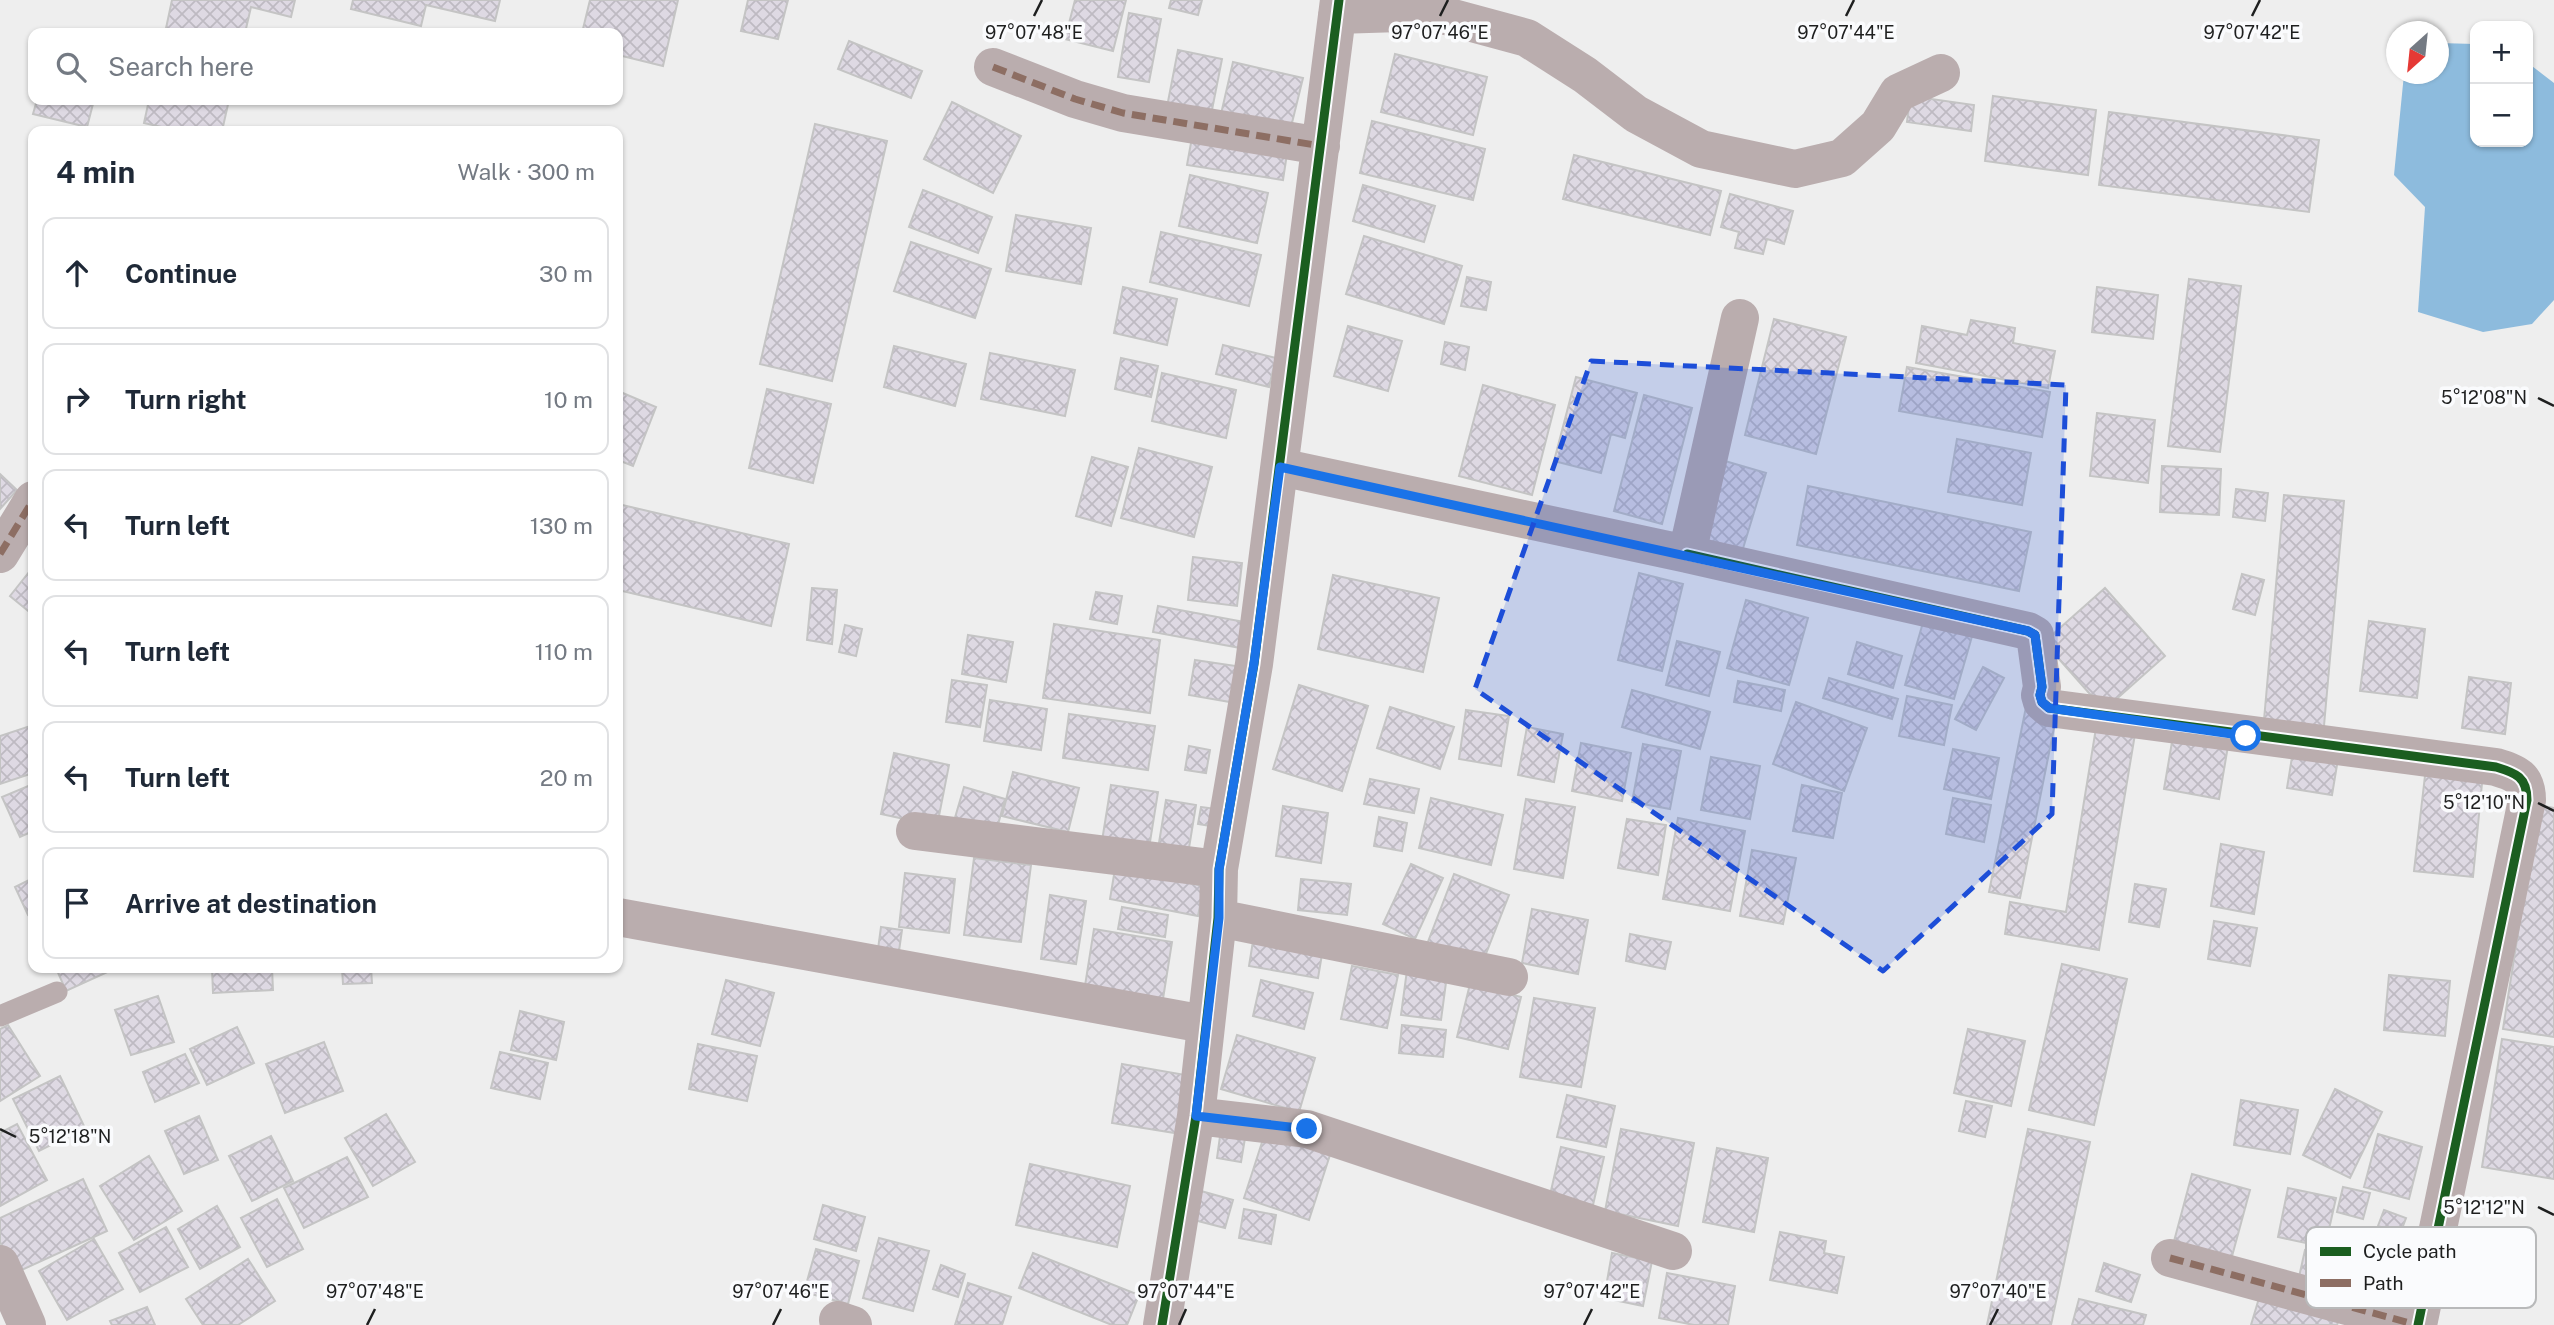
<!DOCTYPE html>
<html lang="en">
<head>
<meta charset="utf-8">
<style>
  body { margin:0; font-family:"Public Sans",sans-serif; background:#f2f2f3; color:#1f2937 }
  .controls { position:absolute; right:21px; top:21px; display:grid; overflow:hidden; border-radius:14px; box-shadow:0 2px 5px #0004 }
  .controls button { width:63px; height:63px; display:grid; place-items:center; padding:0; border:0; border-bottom:2px solid #e0e1e3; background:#fff; color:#1f2937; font:35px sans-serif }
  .compass { position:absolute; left:2386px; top:21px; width:63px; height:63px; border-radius:50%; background:#fff; box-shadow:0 2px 5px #0004; rotate:207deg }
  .stop { position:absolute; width:21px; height:21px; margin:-16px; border:5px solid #1a73e8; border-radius:50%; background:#fff }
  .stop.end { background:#1a73e8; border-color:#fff; box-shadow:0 2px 7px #0008 }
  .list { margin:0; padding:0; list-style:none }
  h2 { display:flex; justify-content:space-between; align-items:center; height:91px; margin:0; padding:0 28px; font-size:30px }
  h2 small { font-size:23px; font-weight:400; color:#747a83 }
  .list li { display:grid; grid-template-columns:46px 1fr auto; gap:21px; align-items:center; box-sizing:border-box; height:112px; margin:0 14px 14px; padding:0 14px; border:2px solid #e0e1e3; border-radius:14px }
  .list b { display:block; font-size:26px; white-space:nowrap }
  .list em { font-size:23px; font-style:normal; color:#747a83 }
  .icon { flex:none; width:38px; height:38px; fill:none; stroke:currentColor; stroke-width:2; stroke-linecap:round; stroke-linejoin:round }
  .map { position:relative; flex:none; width:2554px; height:1325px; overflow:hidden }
  .search { position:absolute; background:#fff; box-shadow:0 2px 5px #0004; left:28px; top:28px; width:595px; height:77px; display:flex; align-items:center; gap:18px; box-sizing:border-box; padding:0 24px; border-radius:14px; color:#747a83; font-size:26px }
  .panel { position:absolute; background:#fff; box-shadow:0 2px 5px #0004; left:28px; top:126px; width:595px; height:847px; border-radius:14px }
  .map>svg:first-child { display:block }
  .water { fill:#8dbbdd }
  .building { fill:url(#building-cross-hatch); stroke:#c4c4c4; stroke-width:2 }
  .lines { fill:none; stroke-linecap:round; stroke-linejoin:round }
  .service { stroke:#baadae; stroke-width:21 }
  .minor { stroke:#baadae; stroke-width:38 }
  .tertiary { stroke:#baadae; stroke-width:38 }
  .quiet { stroke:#8d6e63; stroke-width:7; stroke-dasharray:14 7; stroke-linecap:butt }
  .cycleway-casing { stroke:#fafbfd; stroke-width:13 }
  .cycleway { stroke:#1b5e20; stroke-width:9 }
  .route { stroke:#1a73e8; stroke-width:9 }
  .marked { fill:#1d4ed8; fill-opacity:0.2; stroke:#1d4ed8; stroke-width:5; stroke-dasharray:14 9; stroke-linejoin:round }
  .ticks { fill:none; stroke:#1e1f1f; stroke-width:2.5 }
  .key { fill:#fafbfd; stroke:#b8b9ba; stroke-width:2 }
  .key-label { font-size:19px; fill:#1e1f1f }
  .ticks-label { font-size:18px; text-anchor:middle; fill:#1e1f1f; stroke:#fafbfd; stroke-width:7; stroke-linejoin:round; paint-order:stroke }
</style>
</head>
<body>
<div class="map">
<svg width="2554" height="1325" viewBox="0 0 2554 1325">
  <defs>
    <pattern id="building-cross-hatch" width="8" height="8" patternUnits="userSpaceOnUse" patternTransform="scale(1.75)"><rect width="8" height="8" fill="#ded9e3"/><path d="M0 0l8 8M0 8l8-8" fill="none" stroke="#bebac2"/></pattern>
  </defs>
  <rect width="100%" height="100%" fill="#eee"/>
  <path class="water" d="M2439 43 2475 44V142H2528V63L2554 83V300L2532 324 2483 332 2418 312 2425 207 2394 175 2404 74H2438Z"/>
  <path class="building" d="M172 0H295L291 17 251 7 245 33H165Z
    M353 0H500L495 21 426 5 421 26 351 9Z
    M590 0H678L663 66 618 55V33H582Z
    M748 0H788L778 39 741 31Z
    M1075 0H1126L1113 51 1065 39Z
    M1171 0H1202L1198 15 1169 8Z
    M1129 13 1161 19 1149 82 1118 77Z
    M849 41 922 71 911 98 838 69Z
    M1178 50 1222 59 1210 120 1166 112Z
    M1395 54 1487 77 1473 135 1381 112Z
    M1233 62 1303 78 1290 131 1221 114Z
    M1910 96 1974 105 1971 131 1907 122Z
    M1993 96 2096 110 2088 175 1985 161Z
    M37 100H94L87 127 33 114Z
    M149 100H229L222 131H179L144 123Z
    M952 102 1021 136 993 193 924 159Z
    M2109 112 2319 140 2309 212 2099 185Z
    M1372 121 1485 149 1473 200 1360 173Z
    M815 124 887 141 832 381 760 364Z
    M1193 132 1288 147 1283 180 1187 165Z
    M1574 155 1721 191 1710 235 1563 199Z
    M1190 175 1268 193 1257 243 1179 226Z
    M1363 185 1435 206 1424 242 1353 221Z
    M923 190 992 217 978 253 909 227Z
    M1730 194 1793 211 1784 244 1767 239 1763 254 1735 248 1739 232 1721 227Z
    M1016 215 1091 228 1081 284 1006 271Z
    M1161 232 1261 255 1249 306 1150 282Z
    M1364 236 1462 266 1444 324 1346 294Z
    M911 242 991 269 975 318 894 291Z
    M1467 277 1491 282 1486 310 1461 306Z
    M2189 279 2241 286 2220 452 2168 446Z
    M1123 287 1177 299 1167 345 1114 333Z
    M2097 287 2158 295 2153 339 2092 332Z
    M1774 319 1846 337 1816 454 1745 435Z
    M1971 320 2015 328 2013 343 2055 351 2048 388 1916 363 1922 326 1967 335Z
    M1348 326 1402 341 1388 391 1334 376Z
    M1445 342 1469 347 1465 370 1441 364Z
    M1223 345 1276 358 1269 387 1216 374Z
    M894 346 966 364 955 406 884 387Z
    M990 353 1075 370 1065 416 981 399Z
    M1121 358 1158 366 1151 397 1115 389Z
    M1907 367 2050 392 2042 437 1899 411Z
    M1162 373 1236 390 1226 438 1152 421Z
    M1576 377 1637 393 1625 438 1611 434 1601 473 1554 461Z
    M1483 385 1555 405 1532 495 1459 476Z
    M767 389 831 404 813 483 749 468Z
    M618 391 656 407 633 466 618 460Z
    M1644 395 1692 408 1662 524 1614 511Z
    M2097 413 2155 420 2148 483 2090 476Z
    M1957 439 2031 453 2022 505 1948 492Z
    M1139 448 1212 467 1194 537 1121 518Z
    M1092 457 1128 467 1111 526 1076 516Z
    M1725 461 1766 473 1741 555 1699 542Z
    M2162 466 2221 469 2219 515 2160 512Z
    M0 474 17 490 0 509Z
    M1808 486 2031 532 2019 591 1797 545Z
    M2236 489 2268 493 2265 521 2233 517Z
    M2284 495 2344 501 2323 737 2263 731Z
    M618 504 789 544 771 626 618 590Z
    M1193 557 1242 563 1237 606 1188 600Z
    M33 567V615L10 596Z
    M1639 573 1683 584 1662 671 1618 660Z
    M2242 574 2264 580 2255 615 2233 609Z
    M1333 575 1439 598 1423 672 1318 649Z
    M812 588 837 590 832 644 807 640Z
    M2105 588 2165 656 2104 710 2044 642Z
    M1096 592 1122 596 1117 624 1090 619Z
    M1746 600 1808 618 1789 685 1727 668Z
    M1158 606 1250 623 1246 649 1153 632Z
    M1926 612 1975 626 1954 699 1905 685Z
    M2369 621 2425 629 2417 698 2360 691Z
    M1054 624 1160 640 1150 713 1043 698Z
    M845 625 862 629 856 656 839 652Z
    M968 635 1013 642 1006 682 962 674Z
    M1677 641 1720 652 1709 696 1666 685Z
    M1857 642 1902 656 1893 688 1848 674Z
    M1195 660 1236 666 1230 702 1189 695Z
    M1983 667 2004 678 1976 730 1955 719Z
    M2469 677 2511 683 2505 734 2462 728Z
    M1829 678 1898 699 1892 719 1823 698Z
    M952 680 987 685 980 727 946 722Z
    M1738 681 1785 690 1781 711 1734 702Z
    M1299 685 1368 706 1342 791 1273 769Z
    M1632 690 1710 712 1700 749 1622 727Z
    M1907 696 1952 705 1944 745 1899 736Z
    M990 700 1047 709 1041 750 984 741Z
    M1796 702 1867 728 1844 791 1773 764Z
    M1390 707 1454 727 1440 769 1377 748Z
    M2026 707 2057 713 2020 898 1989 892Z
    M1466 710 1509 716 1501 766 1459 759Z
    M1069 714 1155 726 1148 770 1063 758Z
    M30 726 33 773 0 784V736Z
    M1527 727 1563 734 1554 782 1518 775Z
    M2096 728 2135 734 2099 950 2005 934 2010 902 2066 912Z
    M2173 736 2228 746 2219 799 2164 789Z
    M1581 743 1631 753 1622 801 1572 791Z
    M1643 744 1681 751 1670 809 1632 802Z
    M1189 746 1210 750 1206 773 1185 770Z
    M1953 749 1999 758 1991 799 1944 789Z
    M2293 751 2338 759 2332 795 2287 788Z
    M894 753 949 765 937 826 881 814Z
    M1711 757 1760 766 1750 819 1701 810Z
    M2426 767 2483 773 2473 877 2414 871Z
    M1013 772 1079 788 1068 832 1002 816Z
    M1370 779 1419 789 1414 813 1364 804Z
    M33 784V831L20 837 2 797Z
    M1111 785 1158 792 1149 848 1102 841Z
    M1802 785 1842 793 1833 838 1793 831Z
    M964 787 1005 799 996 832 954 821Z
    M1431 798 1503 815 1491 865 1419 848Z
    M1953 798 1991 805 1984 842 1946 834Z
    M1526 799 1575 807 1563 878 1514 869Z
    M1166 800 1196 805 1188 854 1158 849Z
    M2538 805 2554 808V1037L2503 1029Z
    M1283 806 1328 813 1321 863 1276 856Z
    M1201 807 1224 810 1222 828 1198 824Z
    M1379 817 1407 823 1402 851 1374 846Z
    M1678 818 1745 831 1730 911 1663 899Z
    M1627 819 1666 825 1658 875 1618 868Z
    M2221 844 2264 852 2254 914 2211 906Z
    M1752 850 1796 858 1783 924 1740 916Z
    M974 858 1031 865 1021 942 964 935Z
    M1411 864 1443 878 1415 939 1383 924Z
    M1115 869 1204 886 1198 916 1110 899Z
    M905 873 955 879 949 933 899 927Z
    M1454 874 1509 895 1480 969 1426 947Z
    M33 878V913L28 915 15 887Z
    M1301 879 1351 884 1347 915 1298 910Z
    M2135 884 2166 889 2159 927 2129 922Z
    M1050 895 1086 901 1076 964 1041 959Z
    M1122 907 1168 915 1165 937 1118 929Z
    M1532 909 1588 920 1578 974 1522 963Z
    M2214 921 2257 928 2250 966 2208 959Z
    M881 927 902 930 899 951 878 949Z
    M1094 929 1172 942 1162 1005 1084 992Z
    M1630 934 1671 942 1665 969 1626 961Z
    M1254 935 1323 948 1318 978 1249 966Z
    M2062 964 2127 979 2094 1125 2029 1110Z
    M1352 966 1398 975 1387 1028 1341 1019Z
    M56 968H116L66 991Z
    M212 968H272L273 990 213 993Z
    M342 968H371L372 983 343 984Z
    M1407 970 1447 975 1441 1020 1401 1015Z
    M2389 975 2450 981 2445 1036 2384 1030Z
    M726 980 774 993 760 1046 712 1034Z
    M1261 980 1313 993 1304 1029 1253 1016Z
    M1470 984 1521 997 1508 1049 1457 1037Z
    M158 996 174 1042 131 1055 115 1010Z
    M1534 998 1595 1008 1581 1087 1520 1077Z
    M520 1011 564 1022 556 1060 511 1050Z
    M8 1025 40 1076 0 1101V1029Z
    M1402 1025 1446 1030 1443 1057 1399 1053Z
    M237 1027 254 1063 207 1085 190 1049Z
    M1968 1029 2025 1041 2011 1106 1954 1093Z
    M1237 1035 1315 1058 1299 1112 1221 1089Z
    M2502 1039 2554 1047V1179L2482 1167Z
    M324 1042 343 1091 285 1113 266 1064Z
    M698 1044 757 1056 747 1101 689 1089Z
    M500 1052 548 1063 540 1099 491 1088Z
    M185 1054 199 1083 155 1102 143 1072Z
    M1122 1064 1191 1076 1181 1134 1112 1123Z
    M60 1076 85 1128 39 1151 13 1099Z
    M2335 1089 2382 1112 2350 1178 2303 1155Z
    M1567 1095 1615 1106 1606 1147 1557 1137Z
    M2241 1100 2298 1110 2290 1154 2234 1145Z
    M1966 1101 1992 1106 1985 1137 1959 1131Z
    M386 1114 415 1162 373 1186 345 1138Z
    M199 1116 218 1160 184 1174 165 1131Z
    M17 1124 47 1180 0 1206V1133Z
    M1221 1129 1246 1132 1241 1162 1217 1158Z
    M1621 1129 1694 1143 1678 1226 1605 1211Z
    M2028 1129 2090 1142 2051 1325H1987Z
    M1265 1133 1330 1155 1309 1220 1244 1198Z
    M2378 1134 2422 1147 2409 1199 2364 1187Z
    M271 1136 293 1181 252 1201 229 1156Z
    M1561 1147 1604 1157 1593 1205 1550 1195Z
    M1717 1148 1768 1158 1754 1232 1703 1222Z
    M149 1156 182 1211 134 1240 100 1186Z
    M347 1157 368 1197 304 1228 284 1188Z
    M1030 1164 1130 1186 1117 1247 1016 1225Z
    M2192 1174 2250 1190 2231 1260 2173 1245Z
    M83 1179 107 1231 15 1273 0 1242V1218Z
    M2343 1187 2370 1193 2363 1219 2337 1212Z
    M2288 1188 2336 1198 2325 1247 2278 1237Z
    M1201 1191 1233 1200 1225 1228 1194 1220Z
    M277 1199 303 1249 267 1267 241 1218Z
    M823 1205 865 1217 856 1251 814 1239Z
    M217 1206 240 1247 200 1269 178 1229Z
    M1244 1209 1276 1215 1271 1244 1239 1238Z
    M2384 1210 2406 1218 2400 1234 2378 1226Z
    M166 1227 188 1267 140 1292 119 1253Z
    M1780 1232 1826 1241 1824 1253 1844 1257 1837 1293 1770 1280Z
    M879 1238 929 1251 913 1311 863 1298Z
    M94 1239 123 1289 67 1320 39 1271Z
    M816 1249 859 1261 848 1304 804 1292Z
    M2305 1250 2348 1260 2341 1295 2297 1286Z
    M1033 1253 1139 1295 1127 1325H1112L1019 1288Z
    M1612 1253 1652 1261 1643 1306 1604 1298Z
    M248 1259 275 1301 238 1325H203L186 1299Z
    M2104 1263 2140 1275 2131 1302 2096 1291Z
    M941 1265 965 1274 958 1297 933 1289Z
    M1667 1273 1735 1286 1728 1325H1694L1659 1318Z
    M968 1283 1011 1297 1002 1325H955Z
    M2262 1288 2341 1313 2337 1325H2251Z
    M2079 1299 2146 1315 2143 1325H2072Z
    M147 1307 155 1325H112L110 1321Z"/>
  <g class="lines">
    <path class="service" d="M0 1016 57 992"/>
    <path class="minor" d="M1337 15 1431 12 1527 38 1585 75 1636 114 1701 149 1795 169 1842 158 1878 126 1898 93 1941 73
      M993 67 1075 99 1123 113 1321 146
      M1280 467 1687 554 1740 318
      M0 554 33 500
      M1687 554 2028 631 2035 635 2042 687 2040 695 2042 702 2049 708 2496 767C2516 773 2527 777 2527 800L2418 1325
      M915 831 1219 869
      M618 917 1204 1024
      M1218 918 1509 977
      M1196 1116 1307 1129 1673 1251
      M2170 1258 2417 1325
      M838 1320 853 1325
      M1162 1325 1196 1116 1218 918 1219 869 1254 664 1339 0"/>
    <path class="tertiary" d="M0 1264 27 1325"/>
    <path class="quiet" d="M993 67 1075 99 1123 113 1321 146
      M0 554 33 500
      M2170 1258 2417 1325"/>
    <g class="cycleway-casing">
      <path id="cycleway" d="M1687 554 2028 631 2035 635 2042 687 2040 695 2042 702 2049 708 2496 767C2516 773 2527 777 2527 800L2418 1325
        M1162 1325 1196 1116 1218 918 1219 869 1254 664 1339 0"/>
    </g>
    <use href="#cycleway" class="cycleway"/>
  </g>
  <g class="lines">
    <path class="route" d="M1307 1129 1196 1116 1219 918V870L1254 663 1280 467 2028 631 2035 635 2042 687 2040 695 2042 702 2049 708 2246 736"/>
  </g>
  <path class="marked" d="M1591 361 2066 385 2052 814 1883 971 1475 689Z"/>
  <path class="ticks" d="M1034 16 1042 0M1440 16 1448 0M1846 16 1854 0M2252 16 2260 0M2538 398 2554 406M2538 803 2554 811M0 1129 16 1137M2538 1207 2554 1215M367 1325 375 1309M773 1325 781 1309M1179 1325 1186 1309M1584 1325 1592 1309M1990 1325 1998 1309"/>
  <rect x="2306" y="1227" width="230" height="81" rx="10" class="key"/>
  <rect x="2320" y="1247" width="31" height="9" fill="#1b5e20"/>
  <rect x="2320" y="1279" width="31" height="8" fill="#8d6e63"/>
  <g class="key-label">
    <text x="2363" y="1258">Cycle path</text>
    <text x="2363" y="1290">Path</text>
  </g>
  <g class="ticks-label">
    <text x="1034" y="39">97°07'48"E</text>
    <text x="1440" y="39">97°07'46"E</text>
    <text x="1846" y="39">97°07'44"E</text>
    <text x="2252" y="39">97°07'42"E</text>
    <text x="2484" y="404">5°12'08"N</text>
    <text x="2484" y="809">5°12'10"N</text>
    <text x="70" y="1143">5°12'18"N</text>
    <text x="2484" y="1214">5°12'12"N</text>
    <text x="375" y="1298">97°07'48"E</text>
    <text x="781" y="1298">97°07'46"E</text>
    <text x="1186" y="1298">97°07'44"E</text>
    <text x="1592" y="1298">97°07'42"E</text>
    <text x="1998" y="1298">97°07'40"E</text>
  </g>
</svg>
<div class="controls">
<button>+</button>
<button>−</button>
</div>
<svg class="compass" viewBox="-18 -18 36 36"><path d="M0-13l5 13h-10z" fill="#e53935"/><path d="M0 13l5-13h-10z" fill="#747a83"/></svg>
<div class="stop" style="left:2246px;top:736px"></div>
<div class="stop end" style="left:1307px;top:1129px"></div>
<div class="search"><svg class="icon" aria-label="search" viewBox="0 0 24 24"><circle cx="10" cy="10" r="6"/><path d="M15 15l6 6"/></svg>Search here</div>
<section class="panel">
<h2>4 min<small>Walk · 300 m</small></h2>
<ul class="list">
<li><svg class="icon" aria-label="ahead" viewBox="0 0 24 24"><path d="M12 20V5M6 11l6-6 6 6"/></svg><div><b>Continue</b></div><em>30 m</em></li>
<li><svg class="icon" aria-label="right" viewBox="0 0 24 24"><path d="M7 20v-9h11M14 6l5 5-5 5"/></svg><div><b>Turn right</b></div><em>10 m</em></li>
<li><svg class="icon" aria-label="left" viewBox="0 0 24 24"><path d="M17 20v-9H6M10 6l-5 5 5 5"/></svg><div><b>Turn left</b></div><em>130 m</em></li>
<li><svg class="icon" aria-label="left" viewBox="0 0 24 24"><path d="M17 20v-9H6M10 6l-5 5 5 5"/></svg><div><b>Turn left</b></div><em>110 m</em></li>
<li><svg class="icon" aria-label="left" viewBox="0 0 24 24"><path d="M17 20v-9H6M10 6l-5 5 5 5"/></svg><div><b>Turn left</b></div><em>20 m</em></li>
<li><svg class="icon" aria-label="arrive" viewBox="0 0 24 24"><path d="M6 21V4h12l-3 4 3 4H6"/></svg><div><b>Arrive at destination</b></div></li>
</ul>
</section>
</div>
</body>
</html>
